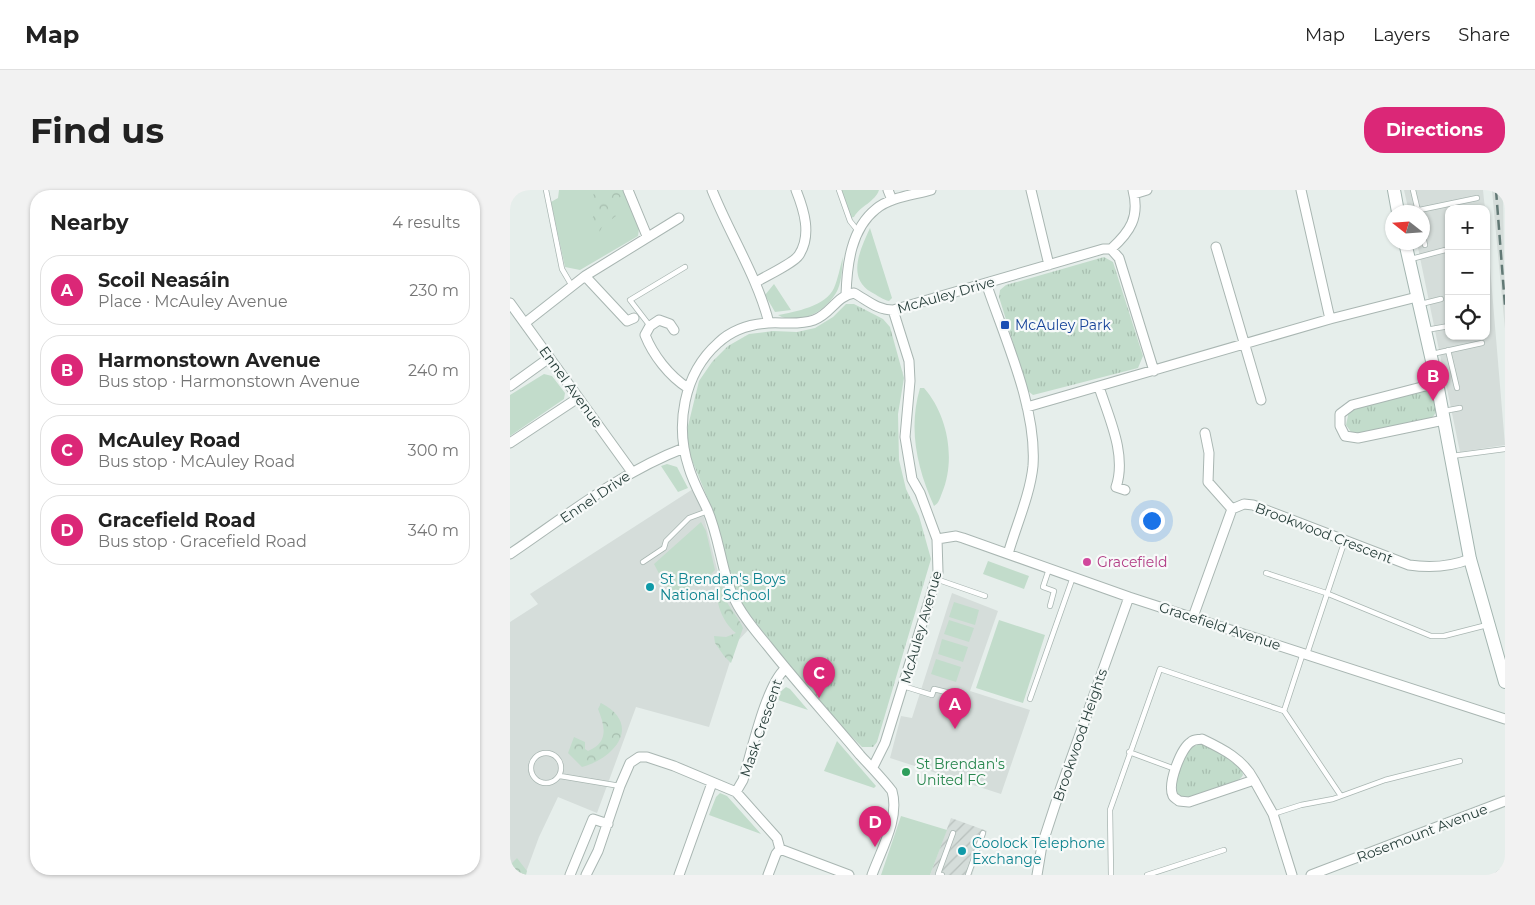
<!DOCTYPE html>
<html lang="en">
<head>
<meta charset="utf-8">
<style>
  body { margin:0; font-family:Montserrat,sans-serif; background:#f2f2f2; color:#222 }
  .controls { position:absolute; right:15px; top:15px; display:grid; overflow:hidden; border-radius:10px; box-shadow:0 1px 4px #0004 }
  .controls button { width:45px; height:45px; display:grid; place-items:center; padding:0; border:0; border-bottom:1px solid #e0e0e0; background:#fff; color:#222; font:25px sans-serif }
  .compass { position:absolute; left:875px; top:15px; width:45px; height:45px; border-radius:50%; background:#fff; box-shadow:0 1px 4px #0004; rotate:287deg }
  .you { position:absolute; left:641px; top:330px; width:18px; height:18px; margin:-12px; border:4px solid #fff; border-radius:50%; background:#1a73e8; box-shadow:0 0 0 8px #1a73e833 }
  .badge { display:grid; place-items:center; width:32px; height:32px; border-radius:50%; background:#db2777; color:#fff; font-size:16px; font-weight:700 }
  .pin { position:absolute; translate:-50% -41px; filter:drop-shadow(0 1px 2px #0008) }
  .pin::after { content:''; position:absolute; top:26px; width:18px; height:15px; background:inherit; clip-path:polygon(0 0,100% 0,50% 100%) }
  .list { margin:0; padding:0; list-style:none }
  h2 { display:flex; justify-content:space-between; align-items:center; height:65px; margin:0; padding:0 20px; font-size:21px }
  h2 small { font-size:16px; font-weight:400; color:#767676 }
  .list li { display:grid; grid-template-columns:32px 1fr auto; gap:15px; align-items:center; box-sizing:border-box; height:70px; margin:0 10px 10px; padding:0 10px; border:1px solid #e0e0e0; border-radius:20px }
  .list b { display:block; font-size:19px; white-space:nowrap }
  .list p { margin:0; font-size:16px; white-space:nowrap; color:#767676 }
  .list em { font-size:16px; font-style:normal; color:#767676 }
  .icon { flex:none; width:28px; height:28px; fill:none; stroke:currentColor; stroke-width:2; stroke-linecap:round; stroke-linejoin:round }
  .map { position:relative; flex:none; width:995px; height:685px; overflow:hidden; border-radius:20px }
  header { display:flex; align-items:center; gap:30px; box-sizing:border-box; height:70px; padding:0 25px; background:#fff; border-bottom:1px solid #e0e0e0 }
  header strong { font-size:24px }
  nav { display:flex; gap:28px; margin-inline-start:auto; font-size:18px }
  .intro { display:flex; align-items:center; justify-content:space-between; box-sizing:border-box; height:120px; padding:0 30px }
  h1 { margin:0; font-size:35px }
  .button { padding:12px 22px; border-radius:20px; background:#db2777; color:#fff; font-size:18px; font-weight:700 }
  main { display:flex; gap:30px; padding:0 30px }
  aside { flex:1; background:#fff; border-radius:20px; box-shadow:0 1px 4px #0004 }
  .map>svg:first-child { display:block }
  .built { fill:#d5ddda }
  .industrial { fill:url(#industrial-furrows) }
  .grass { fill:#c2dccb }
  .forest { fill:url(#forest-crowns) }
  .park { fill:url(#park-tufts) }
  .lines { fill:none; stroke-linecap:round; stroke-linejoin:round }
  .lane-casing { stroke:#a9b6b2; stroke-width:6 }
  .street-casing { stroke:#a9b6b2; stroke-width:11 }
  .secondary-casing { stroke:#a3b5b0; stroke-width:14 }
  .lane { stroke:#fff; stroke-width:4.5 }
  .street { stroke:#fff; stroke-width:9 }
  .secondary { stroke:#fff; stroke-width:12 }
  .rail { stroke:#627975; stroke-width:2.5; stroke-dasharray:10 5; stroke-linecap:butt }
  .transit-dot { fill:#1a4fb4; stroke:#f7faf9; stroke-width:2 }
  .hotel-dot { fill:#d1479c; stroke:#f7faf9; stroke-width:2 }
  .culture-dot { fill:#0f9aa8; stroke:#f7faf9; stroke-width:2 }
  .leisure-dot { fill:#2e9e5b; stroke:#f7faf9; stroke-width:2 }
  .labels { text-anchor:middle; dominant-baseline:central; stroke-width:4.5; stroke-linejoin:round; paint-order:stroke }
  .street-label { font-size:14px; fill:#273e3a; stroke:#f7faf9 }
  .transit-label { font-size:14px; fill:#164399; stroke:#f7faf9; text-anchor:start }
  .hotel-label { font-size:14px; fill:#b23c85; stroke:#f7faf9; text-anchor:start }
  .culture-label { font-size:14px; fill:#0d838f; stroke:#f7faf9; text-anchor:start }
  .leisure-label { font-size:14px; fill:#27864d; stroke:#f7faf9; text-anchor:start }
</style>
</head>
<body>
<header>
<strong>Map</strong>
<nav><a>Map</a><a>Layers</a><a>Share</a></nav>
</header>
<div class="intro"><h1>Find us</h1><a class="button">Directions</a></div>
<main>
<aside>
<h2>Nearby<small>4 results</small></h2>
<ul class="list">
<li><span class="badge">A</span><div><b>Scoil Neasáin</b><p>Place · McAuley Avenue</p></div><em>230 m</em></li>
<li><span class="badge">B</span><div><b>Harmonstown Avenue</b><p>Bus stop · Harmonstown Avenue</p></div><em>240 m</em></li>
<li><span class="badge">C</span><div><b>McAuley Road</b><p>Bus stop · McAuley Road</p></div><em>300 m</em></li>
<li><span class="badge">D</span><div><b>Gracefield Road</b><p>Bus stop · Gracefield Road</p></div><em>340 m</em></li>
</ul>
</aside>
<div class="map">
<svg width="995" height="685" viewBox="0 0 995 685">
  <defs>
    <pattern id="industrial-furrows" width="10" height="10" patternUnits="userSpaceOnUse" patternTransform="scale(1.25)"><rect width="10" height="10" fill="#d5ddda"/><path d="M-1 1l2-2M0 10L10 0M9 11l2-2" fill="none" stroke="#b7bfbc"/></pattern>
    <pattern id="forest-crowns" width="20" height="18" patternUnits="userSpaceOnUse" patternTransform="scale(1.25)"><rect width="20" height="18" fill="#c2dccb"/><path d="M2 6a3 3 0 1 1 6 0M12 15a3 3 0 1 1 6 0" fill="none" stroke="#a7beaf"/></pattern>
    <pattern id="park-tufts" width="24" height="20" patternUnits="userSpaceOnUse" patternTransform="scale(1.25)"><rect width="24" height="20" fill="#c2dccb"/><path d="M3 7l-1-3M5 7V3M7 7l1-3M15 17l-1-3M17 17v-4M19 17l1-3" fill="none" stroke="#a7beaf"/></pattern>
  </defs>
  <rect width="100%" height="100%" fill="#e6eeeb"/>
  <path class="built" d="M894 0H973L975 19H939V146H976V29L995 255 950 262 907 53 912 52V22H899Z
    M982 0H993L995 139 991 97Z
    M183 299 191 316 210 390 222 416 239 439 226 453 199 537 126 517 87 623 48 607 29 647 15 685H0V432L28 414 20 404Z
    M442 403 488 421 460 501 520 520 491 604 380 568 391 526 402 528Z"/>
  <path class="industrial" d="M441 628 477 641 462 685H420Z"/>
  <path class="grass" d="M49 0H113L129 39 128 46 70 80 55 77 41 12 48 8Z
    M331 0H369C365 12 350 16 344 27L340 28Z
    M360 38 382 108 379 111C373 110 367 105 361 102 336 87 351 58 360 38Z
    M333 67C332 78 332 89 328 99 319 119 290 138 268 125 285 122 316 116 324 98 328 89 330 77 333 67Z
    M264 94 281 120 265 122 255 105Z
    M34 184 42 186 55 203 54 209 0 246V205Z
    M410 198H414C438 225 446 270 432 303 430 308 429 313 424 316 407 278 398 239 410 198Z
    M157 274 167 277 178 298 168 302 151 276Z
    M191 332 196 341 205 380C195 392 178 397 164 405L154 393 144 374Z
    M478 371 519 386 514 399 473 384Z
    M444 412 469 420 465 435 439 427Z
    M439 430 464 438 459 452 434 444Z
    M489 430 535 445 513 513 466 498Z
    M432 449 458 457 453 472 428 464Z
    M426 469 451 477 446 492 421 484Z
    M276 497 280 499 298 520 268 510 269 503Z
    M327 551 366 596 364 598 314 581Z
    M210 603 217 606 251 644 199 625 206 607Z
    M391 626 437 640 420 685H371Z"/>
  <path class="forest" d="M85 0H110L112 6 105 10 96 11 106 26 92 37 88 45 82 47 78 41 86 18 82 9Z
    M209 396 214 398C211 411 229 426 233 438L221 473 214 466 205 453 204 446 216 447 226 443C214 434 203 411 209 396Z
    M91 513C132 534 106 568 72 577L58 563 64 547 75 552V559L78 561C99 553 95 536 88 519Z
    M7 668 17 681 16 685H0V675Z"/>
  <path class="park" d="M594 67 603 72 633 166 628 178 523 205 518 201 489 107 490 100 496 95Z
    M336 114H344L373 129 380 137 394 188 388 224 389 270 396 299 409 326 421 369 367 552 363 557H352L329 534 276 472 227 408 202 319 179 263 177 240 189 191 202 172 218 156 239 144 263 141 287 142 305 138 323 127Z
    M915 199 923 202 927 221 922 228 847 245 841 242 836 235 839 221Z
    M691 554 711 563 732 580 733 585C728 596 688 606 675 610L668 607C663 588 669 558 691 554Z"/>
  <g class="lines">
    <g class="lane-casing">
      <path id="lane" d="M36 0 52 79 62 96
        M329 0 340 31 348 41
        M903 0 908 21
        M900 22 967 8
        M912 42 915 55
        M901 69 939 59
        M911 114 931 109
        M140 136 120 110 175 77
        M916 140 939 136
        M938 160 947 198
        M922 164 972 153
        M934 221 950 218
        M942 266 995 259
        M133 372 154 358 156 351 179 328 198 321
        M539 379 533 397 544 401 540 416
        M756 383 816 403 921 446H934L977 435
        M426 389 475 406
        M797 464 835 350
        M393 496 422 505 424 499 448 505
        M520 509 563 387
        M774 521 793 463
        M619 562 665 579
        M21 578a15 15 0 1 1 30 0a15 15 0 1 1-30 0Z
        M50 586 110 596
        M763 624 791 615 823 609 875 590 950 571
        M432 685 428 684 443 643
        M458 685 473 643
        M601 685 600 620 650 479 774 521 831 606
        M637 685 714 660
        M987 685 995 679"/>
    </g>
    <g class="street-casing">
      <path id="street" d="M118 0 137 46
        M202 0C220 45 247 86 259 133
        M378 0 382 10
        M521 0 539 75
        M791 0 820 129
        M624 4 637 0
        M706 57 751 210
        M601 59C620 42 630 27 623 0
        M75 86 117 131 124 128
        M246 92C256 86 284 73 289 65 302 45 294 20 286 0
        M476 93C495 149 527 218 523 276 520 305 506 336 498 364
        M336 105C337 74 341 39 366 19 380 7 404 5 421 0
        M0 113 122 282
        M15 133 75 86 169 28
        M164 140 160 134 149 130 140 136 135 145C143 165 159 186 178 198
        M927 193 842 215 830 224V236L835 246 848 248 934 230
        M0 196 39 168
        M589 197C599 228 617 265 606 297L615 300
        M517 217 820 129 907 107
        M695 243 699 263 698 292 722 319
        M0 253 68 208
        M427 349 446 346 453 348 619 407 995 529
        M0 364C56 326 111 282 174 258
        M683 427 722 319 734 314 743 315 899 375C920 378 940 377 960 369
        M275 479C256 495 241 564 233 590L226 602 267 648 270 659 339 685
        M692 549C713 559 733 569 744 590L679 612 669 611C667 609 664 608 663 606 657 594 671 558 681 552 684 549 688 550 692 549Z
        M363 577 375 553 428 382 427 349 410 303 402 289 395 247 400 191 399 171 383 120
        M744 590 763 624 782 685
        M60 685 83 629 98 634
        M76 685 88 661 110 596 120 573 129 567H137L164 576 226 602
        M169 685 202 593
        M258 685 266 664 270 659
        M362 685C371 660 390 628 382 601 372 588 361 577 350 565 319 528 287 493 257 455 247 443 236 430 228 416 211 386 211 351 197 319 191 306 183 292 179 278 165 236 173 184 208 153 225 137 248 132 271 133 282 133 293 134 304 130 321 124 326 106 344 103 357 110 367 120 383 120L593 59H601L609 68 644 181
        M527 685 532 655 551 597 619 407
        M801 685 995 611"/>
    </g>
    <g class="secondary-casing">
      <path id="secondary" d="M884 0 888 22
        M895 52 927 193 960 369 995 492"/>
    </g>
    <use href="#lane" class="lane"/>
    <use href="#street" class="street"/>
    <use href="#secondary" class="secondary"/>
    <path class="rail" d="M986 0 995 116"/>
  </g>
  <rect class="transit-dot" x="490" y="130" width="10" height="10" rx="2.5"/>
  <circle class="hotel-dot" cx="577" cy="372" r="5"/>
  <g class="culture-dot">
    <circle cx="140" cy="397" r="5"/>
    <circle cx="452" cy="661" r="5"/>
  </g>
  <circle class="leisure-dot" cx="396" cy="582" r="5"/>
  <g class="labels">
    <g class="street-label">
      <text transform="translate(436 105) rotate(-16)">McAuley Drive</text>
      <text transform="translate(61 197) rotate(54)">Ennel Avenue</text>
      <text transform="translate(85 307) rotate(-34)">Ennel Drive</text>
      <text transform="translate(814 343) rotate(21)">Brookwood Crescent</text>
      <text transform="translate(710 436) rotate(18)">Gracefield Avenue</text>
      <text transform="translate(411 437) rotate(-74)">McAuley Avenue</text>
      <text transform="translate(251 538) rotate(-71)">Mask Crescent</text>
      <text transform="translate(570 545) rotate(-71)">Brookwood Heights</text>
      <text transform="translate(912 643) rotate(-21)">Rosemount Avenue</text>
    </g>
    <g class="transit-label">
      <text x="505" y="135">McAuley Park</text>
    </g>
    <g class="hotel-label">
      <text x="587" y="372">Gracefield</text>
    </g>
    <g class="culture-label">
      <text x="150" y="389">St Brendan's Boys<tspan x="150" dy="16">National School</tspan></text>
      <text x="462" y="653">Coolock Telephone<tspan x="462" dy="16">Exchange</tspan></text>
    </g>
    <g class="leisure-label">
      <text x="406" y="574">St Brendan's<tspan x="406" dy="16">United FC</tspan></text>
    </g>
  </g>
</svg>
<div class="controls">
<button>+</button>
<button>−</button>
<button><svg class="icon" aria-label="locate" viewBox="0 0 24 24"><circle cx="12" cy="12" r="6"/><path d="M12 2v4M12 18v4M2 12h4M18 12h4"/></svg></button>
</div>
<svg class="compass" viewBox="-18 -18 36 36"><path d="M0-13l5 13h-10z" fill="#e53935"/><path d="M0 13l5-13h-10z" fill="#767676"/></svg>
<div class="you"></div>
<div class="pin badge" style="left:445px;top:539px">A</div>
<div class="pin badge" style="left:923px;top:211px">B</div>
<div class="pin badge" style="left:309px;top:508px">C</div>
<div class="pin badge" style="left:365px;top:657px">D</div>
</div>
</main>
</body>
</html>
